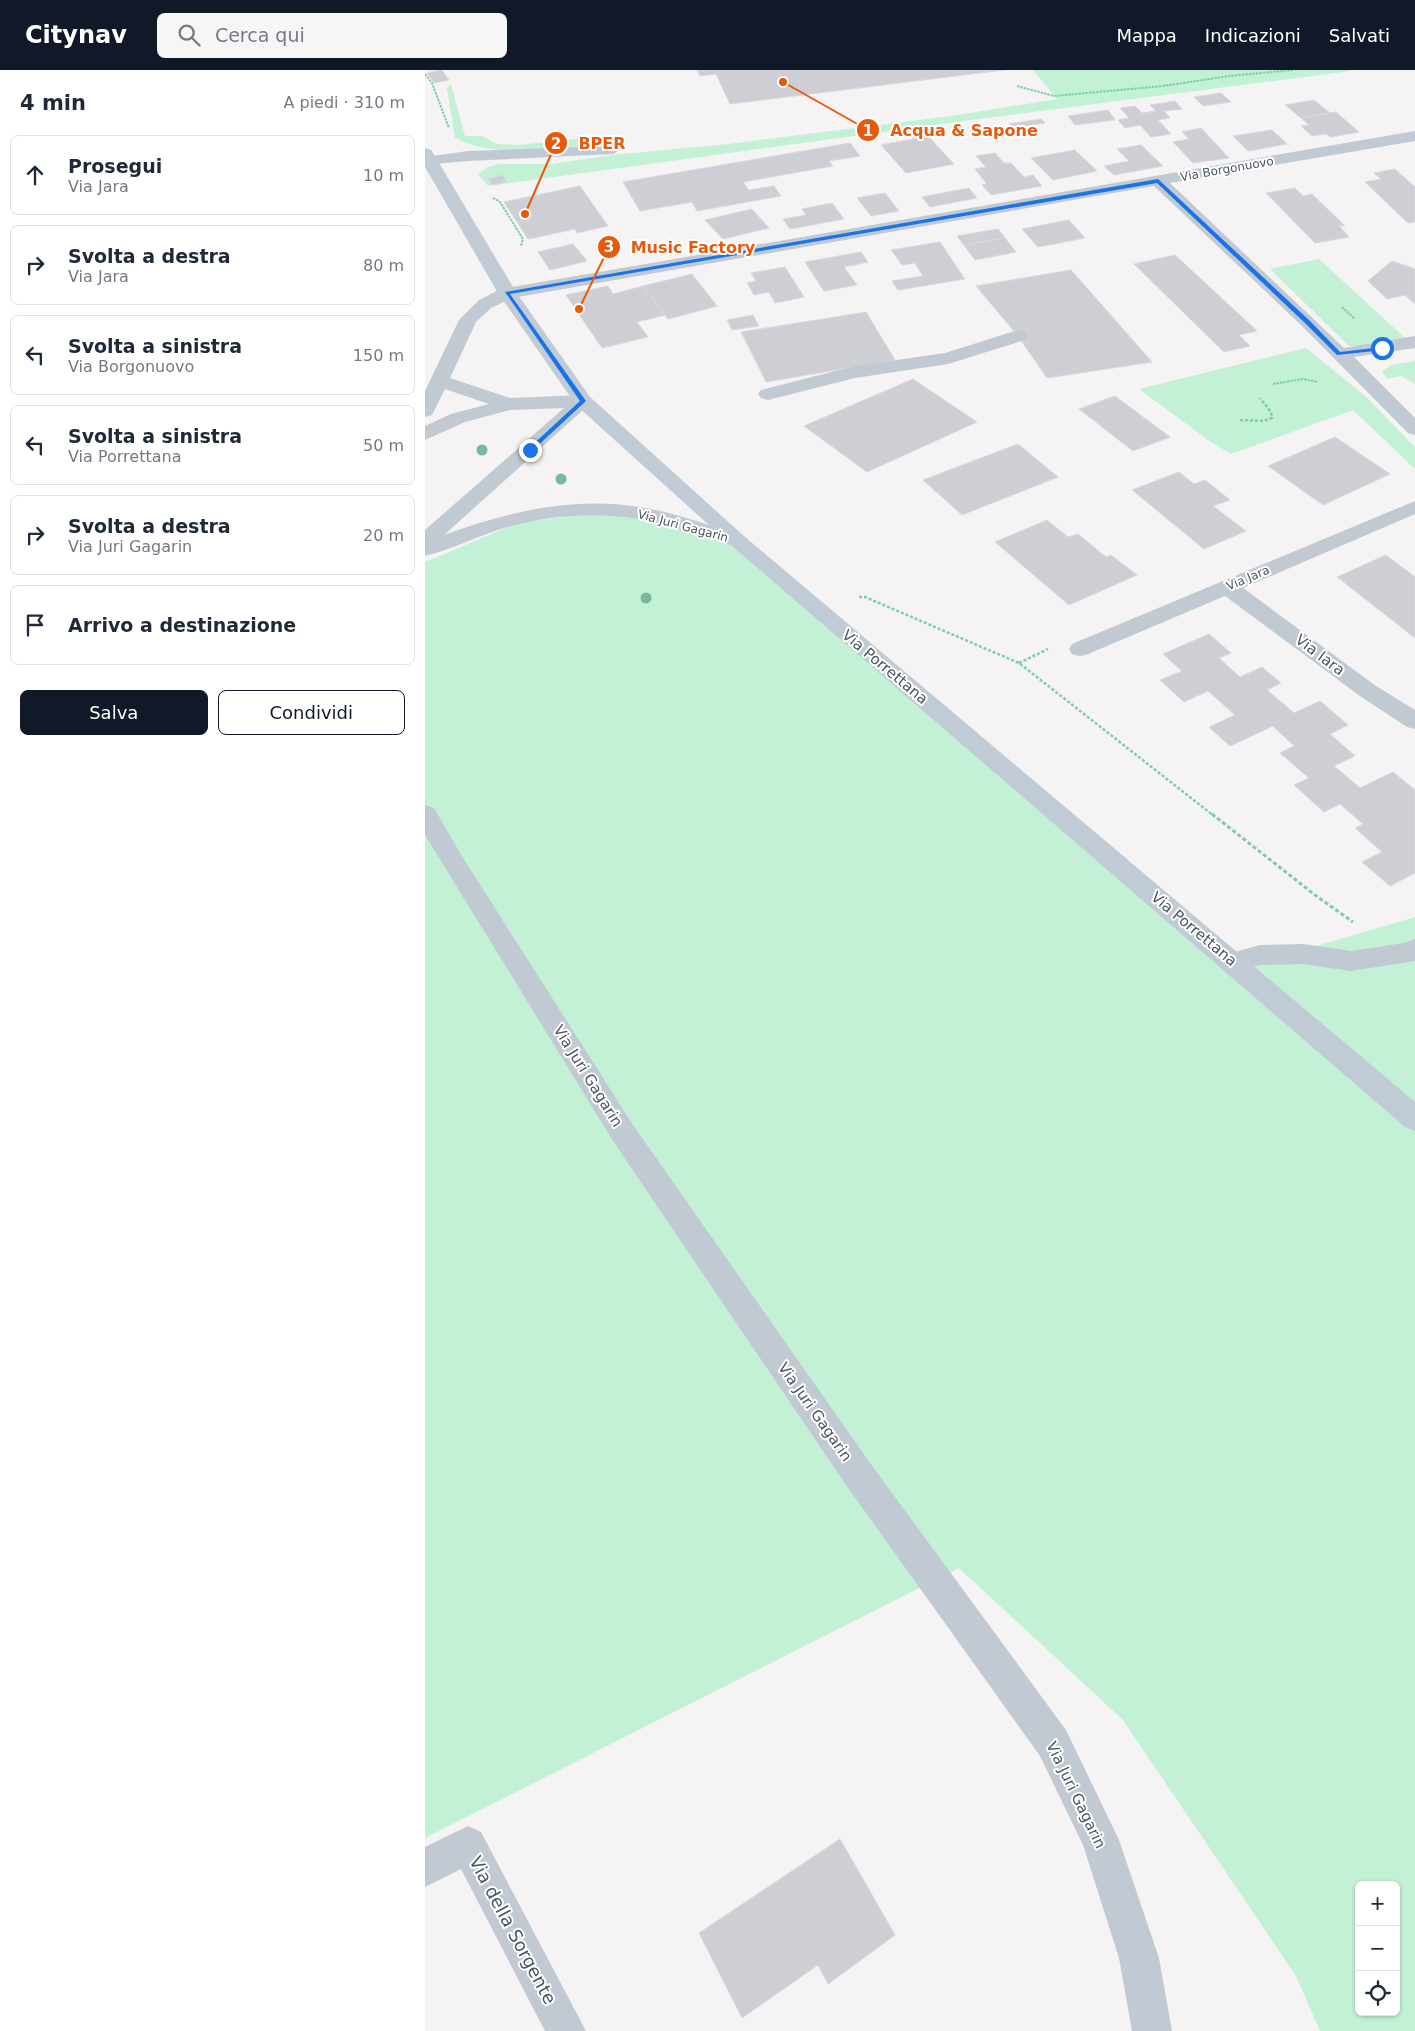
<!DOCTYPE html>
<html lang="it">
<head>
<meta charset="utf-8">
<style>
  body { margin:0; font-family:"DejaVu Sans",sans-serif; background:#f6f6f7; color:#1f2937 }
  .controls { position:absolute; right:15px; bottom:15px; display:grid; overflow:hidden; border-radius:8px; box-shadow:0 1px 4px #0004 }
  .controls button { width:45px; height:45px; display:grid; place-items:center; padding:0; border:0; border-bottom:1px solid #e0e1e3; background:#fff; color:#1f2937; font:25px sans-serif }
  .stop { position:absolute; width:15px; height:15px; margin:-11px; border:4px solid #1a73e8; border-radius:50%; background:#fff }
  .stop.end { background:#1a73e8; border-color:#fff; box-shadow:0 1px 5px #0008 }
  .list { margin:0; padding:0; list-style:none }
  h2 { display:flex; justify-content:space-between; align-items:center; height:65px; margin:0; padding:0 20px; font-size:21px }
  h2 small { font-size:16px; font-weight:400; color:#747a83 }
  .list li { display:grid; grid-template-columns:32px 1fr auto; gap:15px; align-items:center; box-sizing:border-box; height:80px; margin:0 10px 10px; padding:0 10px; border:1px solid #e0e1e3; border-radius:8px }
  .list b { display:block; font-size:19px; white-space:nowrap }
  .list p { margin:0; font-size:16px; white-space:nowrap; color:#747a83 }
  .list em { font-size:16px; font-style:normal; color:#747a83 }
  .actions { display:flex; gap:10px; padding:15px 20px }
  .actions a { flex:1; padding:11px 0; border:1px solid #111827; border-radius:8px; text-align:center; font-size:18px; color:#111827 }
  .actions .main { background:#111827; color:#fff }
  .icon { flex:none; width:28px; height:28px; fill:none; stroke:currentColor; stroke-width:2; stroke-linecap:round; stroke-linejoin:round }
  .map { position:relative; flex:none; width:990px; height:1961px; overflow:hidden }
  header { display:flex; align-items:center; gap:30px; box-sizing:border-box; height:70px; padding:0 25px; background:#111827; color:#fff }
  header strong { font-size:24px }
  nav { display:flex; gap:28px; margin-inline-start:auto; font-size:18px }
  .search { width:350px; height:45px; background:#f6f6f7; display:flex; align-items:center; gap:12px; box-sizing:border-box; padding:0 18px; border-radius:8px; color:#747a83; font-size:19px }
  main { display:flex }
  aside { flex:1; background:#fff }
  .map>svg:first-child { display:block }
  .green { fill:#c3f1d5; fill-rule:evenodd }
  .building { fill:#cdcfd5; stroke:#d7d9de }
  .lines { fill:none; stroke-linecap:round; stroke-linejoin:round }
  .path-far2 { stroke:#7ad0a6; stroke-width:2; stroke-dasharray:2.5 1; stroke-linecap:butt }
  .path-far1 { stroke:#7ad0a6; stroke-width:2.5; stroke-dasharray:3 2; stroke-linecap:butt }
  .path { stroke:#7ad0a6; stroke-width:3; stroke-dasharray:4 2.5; stroke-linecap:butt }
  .service { fill:#c1cad2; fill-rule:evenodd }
  .pedestrian { fill:#c1cad2; fill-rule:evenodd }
  .minor { fill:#c1cad2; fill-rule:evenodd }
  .secondary { fill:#c1cbd6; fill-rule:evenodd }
  .tree { fill:#7bb799 }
  .route { fill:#1a73e8 }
  .labels { text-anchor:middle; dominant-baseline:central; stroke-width:4; stroke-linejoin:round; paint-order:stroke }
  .far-street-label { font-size:12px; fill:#4a5661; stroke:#fff }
  .street-label { font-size:15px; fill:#4a5661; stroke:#fff }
  .near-street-label { font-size:18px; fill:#4a5661; stroke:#fff }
  .leader { fill:none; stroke:#e8590c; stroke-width:2 }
  .callout-dot { fill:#e8590c; stroke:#fff; stroke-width:2 }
  .mark-label { font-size:15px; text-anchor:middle; font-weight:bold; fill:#fff }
  .callout-label { font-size:16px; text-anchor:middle; font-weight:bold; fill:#e8590c; stroke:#fff; stroke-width:4; stroke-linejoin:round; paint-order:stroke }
</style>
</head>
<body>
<header>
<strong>Citynav</strong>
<div class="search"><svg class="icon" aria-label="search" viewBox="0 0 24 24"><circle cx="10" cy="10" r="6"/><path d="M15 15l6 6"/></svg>Cerca qui</div>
<nav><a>Mappa</a><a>Indicazioni</a><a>Salvati</a></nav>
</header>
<main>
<aside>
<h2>4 min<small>A piedi · 310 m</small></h2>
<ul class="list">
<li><svg class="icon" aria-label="ahead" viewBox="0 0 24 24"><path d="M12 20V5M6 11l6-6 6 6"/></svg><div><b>Prosegui</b><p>Via Jara</p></div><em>10 m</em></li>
<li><svg class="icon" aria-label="right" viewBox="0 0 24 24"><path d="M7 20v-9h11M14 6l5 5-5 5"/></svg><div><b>Svolta a destra</b><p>Via Jara</p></div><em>80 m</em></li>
<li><svg class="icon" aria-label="left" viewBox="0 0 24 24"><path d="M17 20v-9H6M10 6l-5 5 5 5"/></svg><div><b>Svolta a sinistra</b><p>Via Borgonuovo</p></div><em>150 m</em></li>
<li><svg class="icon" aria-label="left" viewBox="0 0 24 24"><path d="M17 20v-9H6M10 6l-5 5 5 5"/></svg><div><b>Svolta a sinistra</b><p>Via Porrettana</p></div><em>50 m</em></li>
<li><svg class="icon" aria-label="right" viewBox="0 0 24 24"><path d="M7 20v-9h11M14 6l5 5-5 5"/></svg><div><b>Svolta a destra</b><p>Via Juri Gagarin</p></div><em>20 m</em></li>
<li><svg class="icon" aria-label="arrive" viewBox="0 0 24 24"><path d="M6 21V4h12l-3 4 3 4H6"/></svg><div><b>Arrivo a destinazione</b></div></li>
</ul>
<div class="actions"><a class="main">Salva</a><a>Condividi</a></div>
</aside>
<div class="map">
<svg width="990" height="1961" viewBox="0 0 990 1961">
  <rect width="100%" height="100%" fill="#f5f3f3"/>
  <path class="green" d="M608 0H933L531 52 63 116 53 104 63 97 74 94H127L187 85 304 74 527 46 632 29Z
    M26 14 40 66H57L72 74 94 75 167 67 174 68 177 70 176 73H180C137 79 69 89 30 68L22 18Z
    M894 189 980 268 937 277 924 276 845 199Z
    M881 278 940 326 990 377V399L928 340 806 384 786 372 714 319Z
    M990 291V314L976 306 962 309 957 301 967 295Z
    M169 443 289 457 820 897 990 847V1961H895L871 1906 698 1650 534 1498 0 1768V492L93 453ZM934 1815H971V1942H934Z"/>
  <path class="building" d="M17 0 24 10 9 13 2 3Z
    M272 0H579L305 34 291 4 275 6Z
    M796 23 806 32 778 36 769 27Z
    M889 30 905 43 876 48 860 35Z
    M750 31 757 39 739 41 745 48 733 50 746 64 726 67 715 55 700 58 693 50 704 48 695 38 710 36 717 43 731 41 725 35Z
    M683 40 690 50 650 55 643 46Z
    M911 42 934 62 906 67 901 64 887 66 876 56 884 55 876 48Z
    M616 49 620 53 588 58 584 54Z
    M776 58 804 88 768 93 748 72 764 69 757 62Z
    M847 60 862 74 823 81 808 66Z
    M503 66 529 94 481 103 456 75Z
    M425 73 435 86 404 91 408 96 318 112 324 120 349 116 356 126 272 141 267 132 215 141 198 112Z
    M716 75 738 96 689 105 679 96 704 91 692 79Z
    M650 80 672 101 628 110 606 88Z
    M570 83 579 93H586L599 107 608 105 617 116 566 125 557 115 562 114 550 99 561 97 551 86Z
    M970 99 990 117V152L983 153 940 112 956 109 949 103Z
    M77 105 82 112 67 115 63 109Z
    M155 116 183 156 152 163 150 159 103 169 79 132Z
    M544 118 552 128 505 137 497 127Z
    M870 118 878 126 887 124 920 156H914L924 167 890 173 841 123Z
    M460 123 474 141 446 146 432 128Z
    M407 133 419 149 365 159 358 149 381 145 377 139Z
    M327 139 344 158 298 169 280 150Z
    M644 150 660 168 613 177 597 159Z
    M573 159 580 168 539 175 532 166Z
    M580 168 591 182 550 190 539 175Z
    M515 172 540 209 473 220 467 211 498 206 490 193 477 195 466 180Z
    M148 174 162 191 125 200 113 182Z
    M436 182 443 192 419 197 432 215 399 221 380 192Z
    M750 185 832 261 814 265 825 276 799 282 709 194Z
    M967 191 990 199V234L980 225 962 229 943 211Z
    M360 197 379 227 350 233 344 222 329 225 322 213 331 211 326 203Z
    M646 200 727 292 622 308 593 266 551 216Z
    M267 204 292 236 243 249 218 216Z
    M183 216 188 224 218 216 240 245 212 252 223 267 177 278 141 225Z
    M441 242 470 290 341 312 316 262Z
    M328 245 334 256 307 260 302 250Z
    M488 309 552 352 442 402 379 356Z
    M690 326 745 367 708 381 654 339Z
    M910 367 965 404 898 435 843 396Z
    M593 374 633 407 537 445 498 410Z
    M754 402 769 414 780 410 805 430 788 436 821 461 779 479 707 420Z
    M622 450 643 467 653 464 681 487 686 485 712 505 644 535 570 472Z
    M961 485 990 507V568L912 507Z
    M784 564 806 583 794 588 815 607 837 597 856 613 842 620 869 643 895 631 923 655 905 664 930 686 909 696 935 718 968 702 990 720V803L965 816 937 792 957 782 930 758 938 754 915 734 899 742 869 715 884 708 855 683 869 676 848 656 805 676 784 657 810 645 783 621 759 632 735 610 757 601 738 584Z
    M415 1769 470 1865 403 1914 393 1895 317 1948 274 1863Z"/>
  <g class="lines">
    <path class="path-far2" d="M0 4 7 13 24 58
      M592 16 629 26 738 16 804 6 868 0
      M68 128 75 132 98 169 96 176
      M917 237 930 249
      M848 314 878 309 893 312"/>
    <path class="path-far1" d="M815 350 838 351 847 348 846 342 835 328
      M434 527H440L594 593 789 746
      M594 593 623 579"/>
    <path class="path" d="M787 744 890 825 928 852"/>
    <path class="service" d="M184 76 189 78 192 81 189 84 43 91 0 95V87L43 81Z"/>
    <path class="pedestrian" d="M593 260 600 262 602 266 600 270 523 294 430 308 343 330 336 328 333 324 336 320 430 296 520 283Z"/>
    <path class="minor" d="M990 61V71L745 113 919 278 990 266V278L929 287 990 348V365L983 363 877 256 729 116 87 228 66 238 51 252 25 308 85 328 158 325 165 327 168 331 19 465C82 442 147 426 214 437 250 442 285 456 320 467L324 471 320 475 313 477C285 470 258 459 229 452 182 441 132 444 86 456 57 464 29 479 0 486V460L139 338 85 340 40 352 0 370V356L26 344 64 334 20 319 7 345 0 347V321L34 250 54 230 76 219Z
      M990 431V444L818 518 951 616 990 640V659L982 657 935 626 800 526 663 584 655 586 647 584 644 579 647 574Z
      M0 735 9 738 38 788 208 1055 445 1393 641 1660 694 1770 734 1888 747 1961H707L694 1888 658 1775 615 1686 421 1415 188 1071 0 765Z
      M990 869V891L926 901 878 894 835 895 808 902 799 899 795 892 799 885 835 875 878 874 926 881 979 873Z
      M43 1756 56 1762 161 1961H120L36 1799 0 1817V1777Z"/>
    <path class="secondary" d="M0 78 6 80 8 83 91 222 165 327 320 467 990 1032V1061L980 1057 306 475 151 335 73 223 0 97Z"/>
  </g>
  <g class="tree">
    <circle cx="57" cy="380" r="5.5"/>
    <circle cx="136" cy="409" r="5.5"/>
    <circle cx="221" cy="528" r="5.5"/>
  </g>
  <path class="route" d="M733 109 885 251 915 282 957 277 959 280 912 285 881 254 732 113 85 224 161 331 107 381 102 380 155 331 80 222Z"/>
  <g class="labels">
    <g class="far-street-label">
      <text transform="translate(802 99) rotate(-10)">Via Borgonuovo</text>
      <text transform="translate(258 456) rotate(15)">Via Juri Gagarin</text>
      <text transform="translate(823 508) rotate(-23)">Via Jara</text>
    </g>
    <g class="street-label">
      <text transform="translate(895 585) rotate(37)">Via Iara</text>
      <text transform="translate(460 597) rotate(40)">Via Porrettana</text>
      <text transform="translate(769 859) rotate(40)">Via Porrettana</text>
      <text transform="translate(163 1006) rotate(58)">Via Juri Gagarin</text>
      <text transform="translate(390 1342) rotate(55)">Via Juri Gagarin</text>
      <text transform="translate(651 1725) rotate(64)">Via Juri Gagarin</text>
    </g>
    <g class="near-street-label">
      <text transform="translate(88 1860) rotate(62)">Via della Sorgente</text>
    </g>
  </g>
  <path class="leader" d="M358 12L443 60M100 144L131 73M154 239L184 177"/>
  <g class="callout-dot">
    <circle cx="358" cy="12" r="5"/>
    <circle cx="100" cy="144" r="5"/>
    <circle cx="154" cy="239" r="5"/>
    <circle cx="443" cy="60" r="12"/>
    <circle cx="131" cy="73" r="12"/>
    <circle cx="184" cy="177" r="12"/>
  </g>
  <g class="mark-label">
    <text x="443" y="66">1</text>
    <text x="131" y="79">2</text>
    <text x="184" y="182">3</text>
  </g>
  <g class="callout-label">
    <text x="539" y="66">Acqua &amp; Sapone</text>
    <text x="177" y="79">BPER</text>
    <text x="268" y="183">Music Factory</text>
  </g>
</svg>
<div class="controls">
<button>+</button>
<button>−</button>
<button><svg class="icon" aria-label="locate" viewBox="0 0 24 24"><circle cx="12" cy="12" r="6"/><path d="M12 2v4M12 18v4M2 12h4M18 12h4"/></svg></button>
</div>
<div class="stop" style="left:957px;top:278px"></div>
<div class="stop end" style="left:105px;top:380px"></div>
</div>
</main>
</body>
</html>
